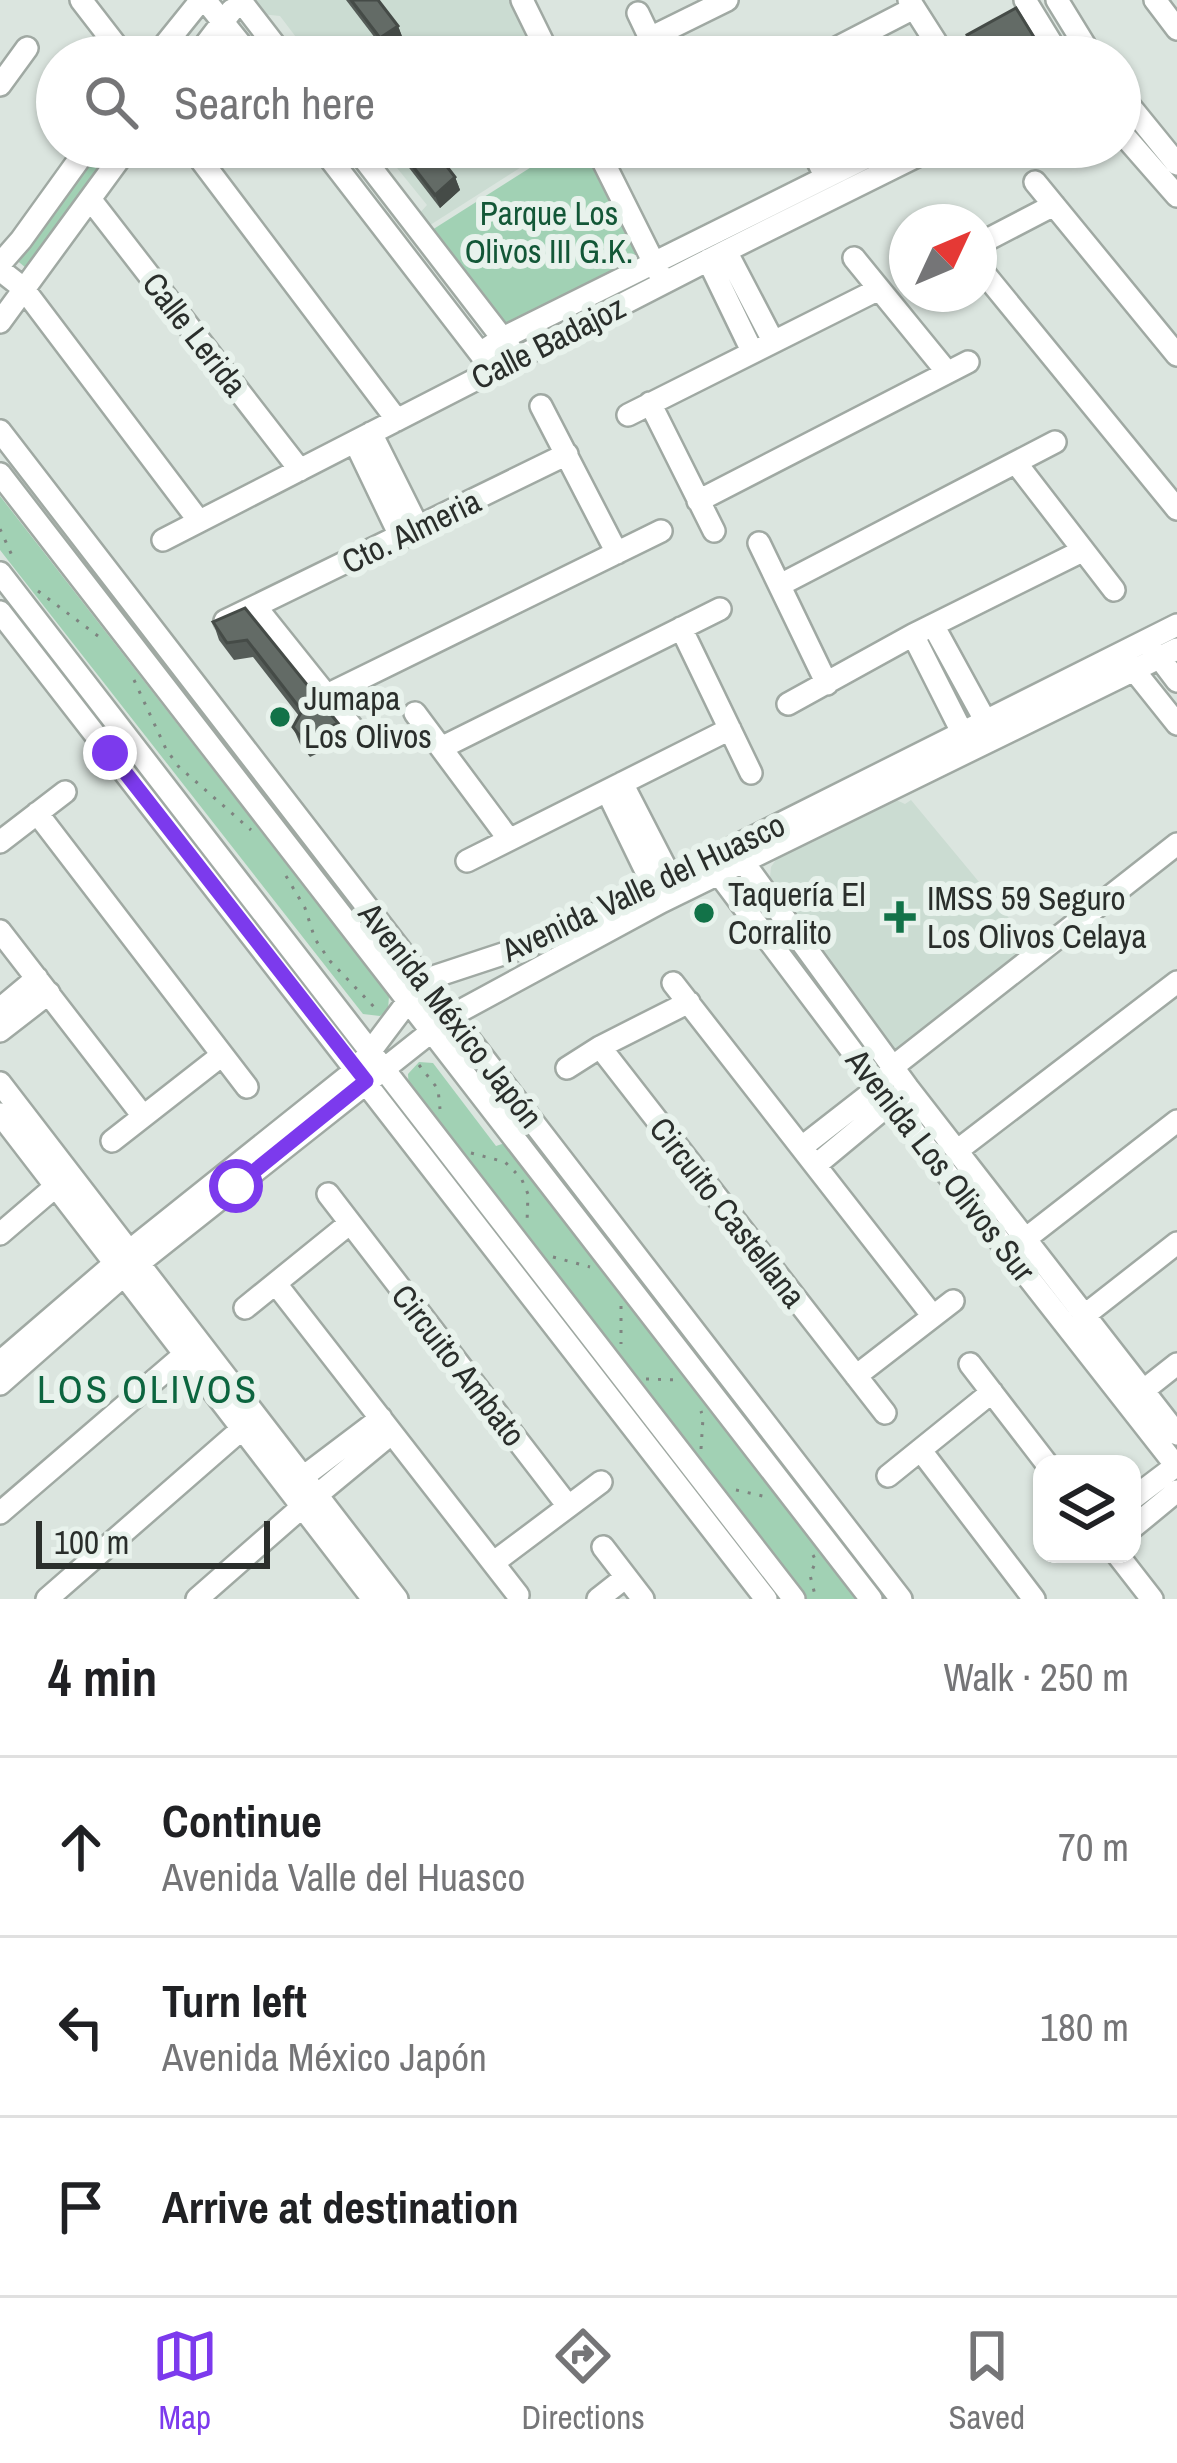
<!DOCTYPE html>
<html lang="en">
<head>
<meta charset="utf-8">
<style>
  body { margin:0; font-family:"Archivo Narrow",sans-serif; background:#f6f6f6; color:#202124 }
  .controls { position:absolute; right:36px; bottom:36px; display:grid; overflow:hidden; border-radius:24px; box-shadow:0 3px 9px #0004 }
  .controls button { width:108px; height:108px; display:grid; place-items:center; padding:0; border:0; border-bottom:3px solid #e0e0e0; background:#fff; color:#202124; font:60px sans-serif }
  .compass { position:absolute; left:889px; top:204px; width:108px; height:108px; border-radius:50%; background:#fff; box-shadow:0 3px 9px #0004; rotate:46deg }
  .scale { position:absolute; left:36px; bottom:30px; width:234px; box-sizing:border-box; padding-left:12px; border:6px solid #2a2e2b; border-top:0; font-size:33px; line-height:42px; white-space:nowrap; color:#2a2e2b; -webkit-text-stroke:9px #e8f2ec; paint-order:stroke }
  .stop { position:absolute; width:36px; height:36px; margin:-27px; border:9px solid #7c3aed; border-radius:50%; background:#fff }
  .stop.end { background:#7c3aed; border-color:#fff; box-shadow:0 3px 12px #0008 }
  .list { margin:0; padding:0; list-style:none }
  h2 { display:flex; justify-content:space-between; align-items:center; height:156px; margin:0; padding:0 48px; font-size:51px }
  h2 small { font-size:39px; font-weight:400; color:#757577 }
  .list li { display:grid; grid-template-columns:78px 1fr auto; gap:36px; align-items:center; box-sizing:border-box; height:180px; padding:0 48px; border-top:3px solid #e0e0e0 }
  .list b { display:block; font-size:45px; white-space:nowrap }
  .list p { margin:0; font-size:39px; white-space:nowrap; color:#757577 }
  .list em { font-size:39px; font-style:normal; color:#757577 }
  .icon { flex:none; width:66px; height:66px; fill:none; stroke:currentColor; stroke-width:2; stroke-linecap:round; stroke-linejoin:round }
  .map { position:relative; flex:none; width:1177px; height:1599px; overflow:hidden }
  .search { position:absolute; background:#fff; box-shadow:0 3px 9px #0004; left:36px; right:36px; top:36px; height:132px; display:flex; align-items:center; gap:30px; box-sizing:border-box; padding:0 42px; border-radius:66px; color:#757577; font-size:45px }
  .sheet { height:696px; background:#fff }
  nav { display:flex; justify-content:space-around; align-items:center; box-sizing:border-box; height:168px; border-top:3px solid #e0e0e0; background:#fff; font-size:33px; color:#757577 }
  nav a { display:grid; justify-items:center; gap:6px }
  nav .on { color:#7c3aed }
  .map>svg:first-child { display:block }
  .built { fill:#cbdcd2 }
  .green { fill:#a1d1b4 }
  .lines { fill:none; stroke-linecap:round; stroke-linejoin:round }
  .minor-casing { stroke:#a0a9a3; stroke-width:26 }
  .path { stroke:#7e8480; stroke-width:3; stroke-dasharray:3 9; stroke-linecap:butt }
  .minor { stroke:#fff; stroke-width:21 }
  .wall { fill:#555c58 }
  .shaded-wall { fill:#454b47 }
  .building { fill:#636b66; stroke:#454b47; stroke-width:3 }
  .route { stroke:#7c3aed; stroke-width:15 }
  .poi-dot { fill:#127248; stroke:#e8f2ec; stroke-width:4.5 }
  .labels { text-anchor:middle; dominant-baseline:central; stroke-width:12; stroke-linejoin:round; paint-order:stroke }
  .park-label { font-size:33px; fill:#135737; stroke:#e8f2ec }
  .street-label { font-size:33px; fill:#2a2e2b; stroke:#e8f2ec }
  .poi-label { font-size:33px; fill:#2a2e2b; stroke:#e8f2ec; text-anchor:start }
  .quarter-label { font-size:39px; letter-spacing:3px; fill:#0c653f; stroke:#e8f2ec }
</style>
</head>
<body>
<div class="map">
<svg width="1177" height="1599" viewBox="0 0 1177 1599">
  <rect width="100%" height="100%" fill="#dbe5df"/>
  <path class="built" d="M252 0H509L537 57H311L280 16 261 14Z
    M380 147H553L427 227 418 215 427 205Z
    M894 799 905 804 911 800 1032 946 895 1053 769 888 771 867 777 858Z"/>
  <path class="green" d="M99 147H118L26 268 14 258Z
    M563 147H583L638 251 631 265 505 326 432 230Z
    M0 496 389 996 388 1010 380 1016 363 1014 0 550Z
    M419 1062 433 1063 496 1146 505 1143 857 1599H807L409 1090 408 1074Z"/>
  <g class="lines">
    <g class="minor-casing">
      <path id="minor" d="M81 0 125 57
        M205 0 251 57
        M240 0 284 57
        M522 0 550 57
        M909 0 944 55
        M1025 0 1060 57
        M1057 0 1092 57
        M1155 0 1177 29
        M638 13 659 57
        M650 38 727 0
        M155 57 201 0
        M196 57 232 10
        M819 57 914 8
        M0 85 27 48
        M1120 94 1177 164
        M1120 131 1177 196
        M191 147 397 420
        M321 147 486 361
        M355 147 510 348
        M596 147 660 275
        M811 147 825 176
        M1035 182 1177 355
        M90 199 300 470
        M979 244 1054 205
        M726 251 773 341
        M854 258 947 372
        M708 260 752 351
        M0 264 21 240 88 147
        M979 267 1177 509
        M0 270 23 288 199 521
        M0 322 128 147
        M480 353 503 338 887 147
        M650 403 714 531
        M541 406 617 553
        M628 415 879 289
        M0 431 901 1599
        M371 433 418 527
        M355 442 401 538
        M1016 463 1114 590
        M0 474 871 1599
        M698 501 968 362
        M163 540 726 251 935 147
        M759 543 827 684
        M0 573 794 1599
        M780 585 1055 442
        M256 607 352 727
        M0 612 766 1599
        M225 621 567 454
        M933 625 991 731
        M681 628 751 773
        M913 635 967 742
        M1152 648 1177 681
        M1125 659 1177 724
        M327 695 661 531
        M788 704 913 635 1082 551
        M415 713 508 838
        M441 748 720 609
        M622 783 676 888
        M607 791 659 898
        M37 813 247 1087
        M0 842 65 792
        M739 856 908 1088 1177 1434
        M467 861 730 729
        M712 865 879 1087 1177 1467
        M0 931 143 1116
        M673 983 932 1315
        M0 1009 37 978
        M0 1031 49 993
        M600 1047 885 1413
        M567 1068 600 1047 689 1002
        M0 1083 397 1599
        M0 1114 373 1599
        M112 1141 222 1055
        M802 1147 879 1087 894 1066 1177 844
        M958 1150 1177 982
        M816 1165 899 1096
        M328 1194 568 1506
        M0 1234 56 1186
        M1015 1247 1177 1121
        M276 1284 518 1595
        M245 1308 350 1223
        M1085 1315 1177 1243
        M0 1362 128 1252 357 1069 424 980 524 947 654 887 1177 625
        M970 1364 1047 1464
        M856 1376 953 1301
        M0 1384 124 1275 451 1016 661 902 1177 649
        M1144 1390 1177 1364
        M922 1452 1034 1599
        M888 1476 992 1392
        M303 1477 381 1418
        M317 1495 392 1433
        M1132 1499 1177 1465
        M0 1513 185 1354
        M1132 1528 1177 1491
        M603 1547 643 1599
        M1117 1554 1152 1599
        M493 1563 601 1482
        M47 1599 243 1428
        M197 1599 302 1507
        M598 1599 626 1577"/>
    </g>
    <path class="path" d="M0 529 14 560
      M38 591 102 639
      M134 680 166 749 178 766 251 830
      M286 876 305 908 315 939 330 961 377 1010
      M419 1065 438 1089 440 1109
      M471 1153 505 1162 516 1173
      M522 1180 528 1194 527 1223
      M553 1257 590 1267
      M621 1306V1344
      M646 1379 678 1380
      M701 1449 703 1418 701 1411
      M736 1490 767 1497
      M813 1555 816 1561 810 1575 816 1599"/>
    <use href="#minor" class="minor"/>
  </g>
  <path class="wall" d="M346 0H378L398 26 403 39 385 51Z
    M393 147H432L455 177 460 190 440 208Z
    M245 608 338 723 345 740 310 757 300 744 293 727 299 716 253 657 234 660 219 640 213 622Z"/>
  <path class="shaded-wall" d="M398 26 403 39 385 51 380 38Z
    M1037 42 1043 57H1014Z
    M455 177 460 190 440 208 435 195Z"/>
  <path class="building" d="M351 0H378L398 26 380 38Z
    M1016 8 1037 42 1014 57H977L967 35Z
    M398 147H432L455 177 435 195Z
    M245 608 338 723 303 740 293 727 302 711 247 640 227 643 213 622Z"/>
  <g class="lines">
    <path class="route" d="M110 753 366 1081 236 1186"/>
  </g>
  <g class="poi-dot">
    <circle cx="280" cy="717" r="12"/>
    <circle cx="704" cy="913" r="12"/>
    <path d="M894 899h12v12h12v12h-12v12h-12v-12h-12v-12h12z"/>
  </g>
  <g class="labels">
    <g class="park-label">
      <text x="549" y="213">Parque Los<tspan x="549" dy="38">Olivos III G.K.</tspan></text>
    </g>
    <g class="street-label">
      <text transform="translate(195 334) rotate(52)">Calle Lerida</text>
      <text transform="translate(548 342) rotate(-27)">Calle Badajoz</text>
      <text transform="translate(411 531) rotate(-26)">Cto. Almeria</text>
      <text transform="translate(643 887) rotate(-25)">Avenida Valle del Huasco</text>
      <text transform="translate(451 1015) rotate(52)">Avenida México Japón</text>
      <text transform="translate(941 1165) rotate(52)">Avenida Los Olivos Sur</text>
      <text transform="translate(728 1212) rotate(52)">Circuito Castellana</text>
      <text transform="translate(459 1365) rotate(52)">Circuito Ambato</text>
    </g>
    <g class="poi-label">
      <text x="304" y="698">Jumapa<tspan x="304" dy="38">Los Olivos</tspan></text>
      <text x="728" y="894">Taquería El<tspan x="728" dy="38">Corralito</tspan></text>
      <text x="927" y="898">IMSS 59 Seguro<tspan x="927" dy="38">Los Olivos Celaya</tspan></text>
    </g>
    <g class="quarter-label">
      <text x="148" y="1389">LOS OLIVOS</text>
    </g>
  </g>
</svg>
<div class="controls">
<button><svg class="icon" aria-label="layers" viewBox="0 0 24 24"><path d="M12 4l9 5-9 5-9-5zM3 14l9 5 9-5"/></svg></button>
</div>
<svg class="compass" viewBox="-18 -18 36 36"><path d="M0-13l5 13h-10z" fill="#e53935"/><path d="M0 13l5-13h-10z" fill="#757577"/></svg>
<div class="scale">100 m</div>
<div class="stop" style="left:236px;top:1186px"></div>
<div class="stop end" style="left:110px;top:753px"></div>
<div class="search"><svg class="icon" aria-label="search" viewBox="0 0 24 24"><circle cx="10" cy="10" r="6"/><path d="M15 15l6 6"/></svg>Search here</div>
</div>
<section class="sheet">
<h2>4 min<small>Walk · 250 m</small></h2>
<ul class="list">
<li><svg class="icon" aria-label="ahead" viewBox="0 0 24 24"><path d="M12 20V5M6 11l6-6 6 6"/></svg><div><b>Continue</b><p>Avenida Valle del Huasco</p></div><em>70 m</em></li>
<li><svg class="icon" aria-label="left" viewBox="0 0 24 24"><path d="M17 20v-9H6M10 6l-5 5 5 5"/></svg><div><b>Turn left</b><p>Avenida México Japón</p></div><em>180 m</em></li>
<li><svg class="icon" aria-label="arrive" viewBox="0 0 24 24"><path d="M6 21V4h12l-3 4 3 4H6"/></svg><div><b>Arrive at destination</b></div></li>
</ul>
</section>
<nav>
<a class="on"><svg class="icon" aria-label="map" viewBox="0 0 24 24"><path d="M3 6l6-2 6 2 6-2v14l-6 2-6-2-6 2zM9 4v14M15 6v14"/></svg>Map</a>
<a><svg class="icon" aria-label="directions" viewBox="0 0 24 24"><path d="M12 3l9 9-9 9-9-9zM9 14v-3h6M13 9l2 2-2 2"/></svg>Directions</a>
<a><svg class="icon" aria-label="saved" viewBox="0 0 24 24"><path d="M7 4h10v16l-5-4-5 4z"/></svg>Saved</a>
</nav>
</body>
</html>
